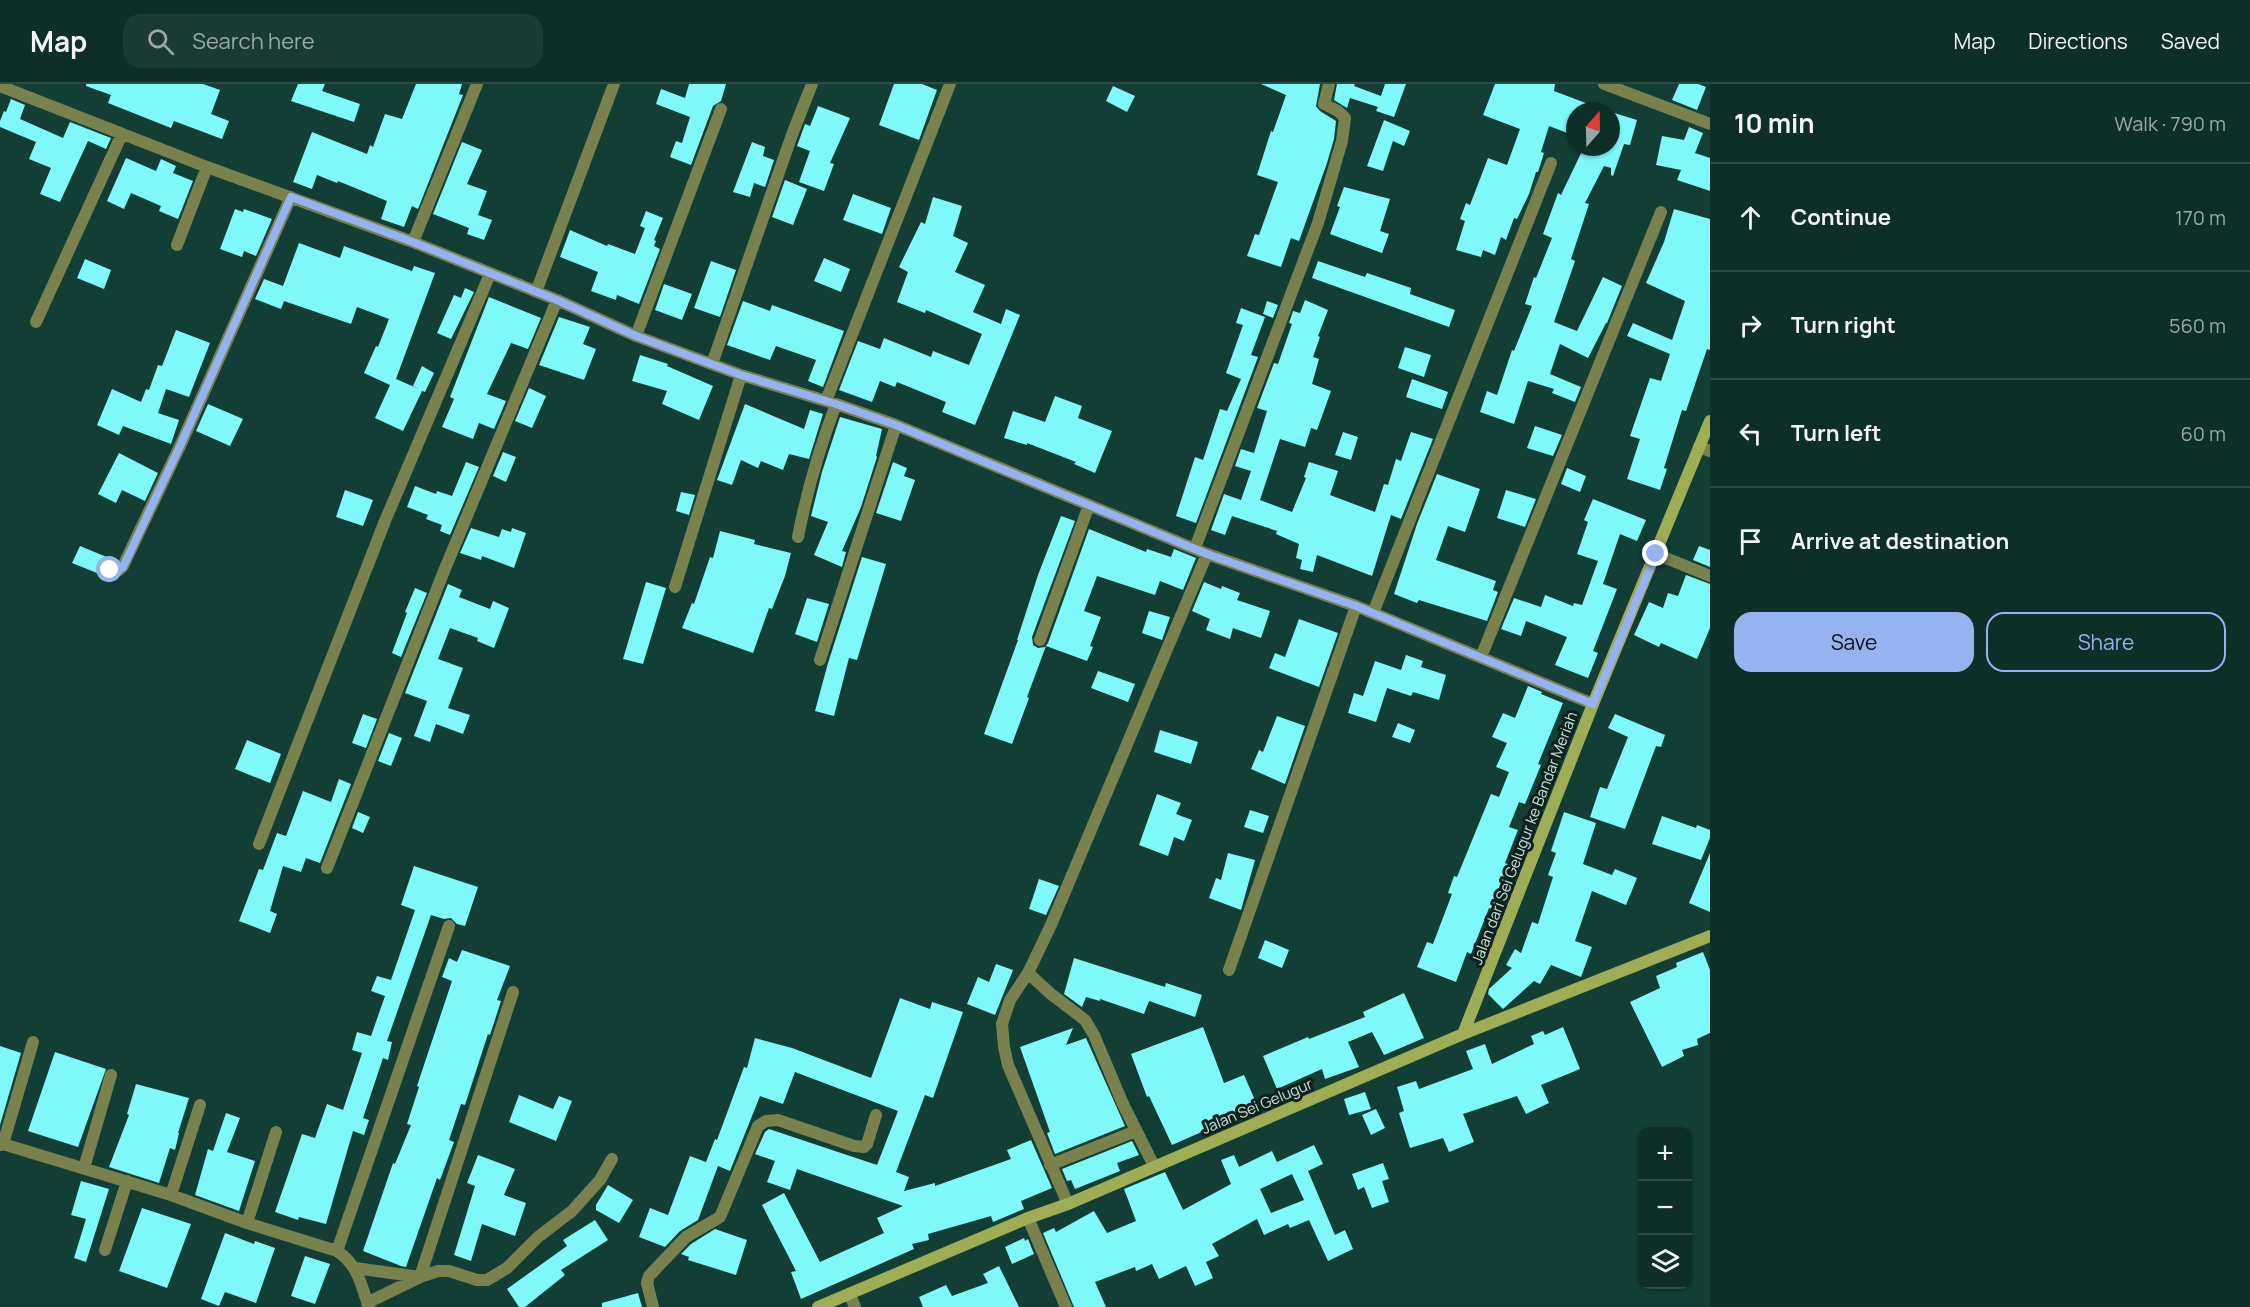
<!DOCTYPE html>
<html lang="en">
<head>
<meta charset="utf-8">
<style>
  body { margin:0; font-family:Manrope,sans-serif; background:#1c3a34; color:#f1f3f6 }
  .controls { position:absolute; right:18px; bottom:18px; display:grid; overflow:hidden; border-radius:12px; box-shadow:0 2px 4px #0004 }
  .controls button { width:54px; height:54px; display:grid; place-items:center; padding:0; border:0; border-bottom:2px solid #2e4a45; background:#0e2e28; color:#f1f3f6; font:30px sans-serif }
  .compass { position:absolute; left:1566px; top:18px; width:54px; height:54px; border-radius:50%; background:#0e2e28; box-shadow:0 2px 4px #0004; rotate:20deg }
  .stop { position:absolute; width:18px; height:18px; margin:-14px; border:4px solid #95b2f1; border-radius:50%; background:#fff }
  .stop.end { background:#95b2f1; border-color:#fff; box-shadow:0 2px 6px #0008 }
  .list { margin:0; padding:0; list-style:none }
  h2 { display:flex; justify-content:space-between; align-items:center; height:78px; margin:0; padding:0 24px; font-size:26px }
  h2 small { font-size:20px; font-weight:400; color:#9ba8a8 }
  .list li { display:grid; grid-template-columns:39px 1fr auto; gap:18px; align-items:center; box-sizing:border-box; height:108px; padding:0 24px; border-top:2px solid #2e4a45 }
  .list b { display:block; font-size:22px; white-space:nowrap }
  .list em { font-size:20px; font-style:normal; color:#9ba8a8 }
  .actions { display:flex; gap:12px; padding:18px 24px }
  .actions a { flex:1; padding:14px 0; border:2px solid #95b2f1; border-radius:18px; text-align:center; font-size:21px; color:#95b2f1 }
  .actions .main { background:#95b2f1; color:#111 }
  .icon { flex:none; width:33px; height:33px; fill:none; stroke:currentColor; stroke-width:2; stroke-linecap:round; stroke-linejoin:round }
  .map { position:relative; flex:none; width:1710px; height:1223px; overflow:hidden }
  header { display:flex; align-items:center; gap:36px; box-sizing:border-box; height:84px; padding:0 30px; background:#0e2e28; border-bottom:2px solid #2e4a45 }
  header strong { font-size:28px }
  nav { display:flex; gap:33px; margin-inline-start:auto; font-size:21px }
  .search { width:420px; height:54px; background:#1c3a34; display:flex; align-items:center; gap:15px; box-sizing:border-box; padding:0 21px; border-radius:18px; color:#9ba8a8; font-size:22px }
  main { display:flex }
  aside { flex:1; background:#0e2e28 }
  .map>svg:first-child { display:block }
  .building { fill:#7ff8fa; fill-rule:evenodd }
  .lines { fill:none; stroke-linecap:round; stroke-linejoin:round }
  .minor { stroke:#79824d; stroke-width:12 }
  .secondary { stroke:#9fad54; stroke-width:12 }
  .route { stroke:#95b2f1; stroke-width:8 }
  .labels { text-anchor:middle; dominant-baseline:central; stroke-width:6; stroke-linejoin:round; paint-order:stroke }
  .street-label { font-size:15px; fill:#cbe1db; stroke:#0f211d }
</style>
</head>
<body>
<header>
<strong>Map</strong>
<div class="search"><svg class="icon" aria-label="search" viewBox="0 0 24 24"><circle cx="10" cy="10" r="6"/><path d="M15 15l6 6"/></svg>Search here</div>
<nav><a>Map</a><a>Directions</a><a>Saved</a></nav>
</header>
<main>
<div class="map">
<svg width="1710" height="1223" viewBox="0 0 1710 1223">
  <rect width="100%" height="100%" fill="#123e35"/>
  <path class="building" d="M86 0H203L220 6 211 30 229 37 222 55 174 37 171 44 108 19 111 11 86 2Z
    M298 0H325L322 7 360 20 354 38 291 17Z
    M416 0H462L459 10 463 11 418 125 412 122 404 143 381 135 387 117 338 97 337 99 317 91 312 105 293 98 312 48 367 70 370 61 373 63 385 30 402 35Z
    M689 0H726L721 17 713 22 691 81 670 73 676 57 682 59 690 33 656 20 661 5 685 14Z
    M894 0H922L937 6 919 56 879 41Z
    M1261 0H1320L1316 22 1320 27 1336 37 1334 55 1327 79 1299 157 1291 154 1281 183 1247 172 1255 150 1259 151 1278 98 1257 91 1271 47 1273 48 1286 11Z
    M1337 0H1355L1354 2 1381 12 1385 0H1406L1394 33 1376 27 1378 23 1350 14 1347 24 1334 16Z
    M1495 0H1555L1554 7 1604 26 1575 27V52L1549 42 1541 68 1544 69 1538 88H1536L1529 110 1517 135 1514 134 1506 156 1501 153 1495 171 1483 166 1481 173 1456 166 1465 137 1460 135 1466 119 1470 121 1488 74 1507 81 1520 45 1483 31Z
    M1679 0H1698L1706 3 1697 26 1672 16Z
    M1113 2 1135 12 1127 28 1106 17Z
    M11 15 25 21 20 35 63 54 70 38 111 54 106 65 88 57 60 118 40 110 51 84 29 75 36 58 0 43V37L4 27 6 28Z
    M818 22 850 34 830 79 834 80 824 107 799 98 810 67 797 62 805 40 810 42Z
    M1611 28 1637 36 1630 61 1624 60 1613 92 1611 91V84L1604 82 1585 119 1589 120 1571 175 1575 177 1554 238 1577 247 1603 193 1622 202 1607 239H1606L1588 274 1560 260 1550 290 1581 303 1575 318 1552 309 1554 305 1528 297 1514 340 1480 328 1487 307 1497 311 1512 266 1514 267 1532 222 1525 220 1534 193 1536 194 1552 154 1543 150 1558 109 1561 111 1584 63H1611Z
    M1384 36 1410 47 1404 62 1393 57 1383 87 1367 82Z
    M1689 43 1703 49 1695 69 1710 74V107L1677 96 1681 86 1656 81 1662 52 1684 56Z
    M462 58 482 66 467 100 487 107 478 131 492 136 484 156 467 150 469 144 433 130Z
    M752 58 765 63 763 72 774 76 765 103 754 99 750 113 733 108Z
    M126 74 156 87 161 75 176 82 173 89 193 97 178 135 159 127 161 122 131 109 124 125 107 117Z
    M785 96 807 105 793 141 772 133Z
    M1344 103 1390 115 1380 147 1389 150 1382 169 1330 150 1340 123 1337 122Z
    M853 110 891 124 882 150 843 136Z
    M933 113 962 122 953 152 968 159 955 188 985 201 973 228 1001 240 1006 225 1020 231 975 341 942 328 946 318 897 298 895 303 880 297 872 318 839 306 858 257 880 265 884 254 931 273 933 267 969 281 982 250 926 226 925 229 897 218 908 188 899 183 921 138 925 140Z
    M235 125 243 128 244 125 272 135 256 172 244 167 242 173 220 165Z
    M1674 125 1710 135V266L1707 265 1686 327 1682 326 1664 384 1667 385 1660 406 1627 395 1640 355 1630 352 1650 294 1661 297 1670 270 1627 252 1633 239 1672 256 1685 217 1646 199 1664 158Z
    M646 127 663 134 654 156 656 157 654 162 660 165 639 220 617 211 616 216 591 207 598 188 560 173 570 146 607 162 608 160 635 170 645 144 640 142Z
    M299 159 340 174 344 162 412 187 414 182 435 189 396 295 419 305 413 302 422 282 434 289 425 308 422 307 403 347 375 334 390 301 364 289 376 262 378 263 389 235 357 223 351 240 284 217 281 225 255 215 264 195 283 202Z
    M824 174 850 185 841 208 814 197Z
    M85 175 111 186 104 205 77 194Z
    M711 177 736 186 720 233 694 224Z
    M1318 177 1365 193 1367 189 1411 204 1410 210 1455 226 1449 243 1312 194Z
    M664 200 692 210 682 236 655 226Z
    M465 204 474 208 451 255 437 249 454 211 461 214Z
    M489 213 541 234 528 265 511 259 487 310 506 317 494 345 479 339 473 355 442 343 454 315 450 313Z
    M1305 216 1328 226 1318 252 1320 253 1313 273 1319 275 1312 300 1331 307 1317 346 1311 344 1305 363 1280 355 1260 416 1292 428 1306 394 1304 393 1309 378 1338 387 1330 411 1375 428 1384 400 1388 401 1396 375 1401 377 1411 348 1433 355 1401 435 1391 431 1372 492 1317 471 1313 488 1300 485 1302 476 1296 474 1299 460 1276 450 1277 447 1232 432 1225 451 1211 446 1224 410 1241 416 1251 387 1235 382 1241 365 1254 369 1267 327 1257 324 1274 279 1278 280 1292 240 1289 239 1293 227 1300 229Z
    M743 217 770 227 772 221 844 247 823 303 808 297 816 276 776 262 770 276 727 261Z
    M1267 217 1278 221 1273 234 1263 230Z
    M1241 224 1265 233 1251 271 1258 273 1196 439 1176 432 1195 373 1203 376 1220 325 1227 327 1241 295 1226 289 1243 241 1236 239Z
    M559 233 590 243 583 260 596 265 584 296 539 281Z
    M176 246 210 259 189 313 166 305 158 329 179 336 171 360 123 342 119 351 97 341 112 305 141 318 146 305 149 306 158 281 162 282Z
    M1405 263 1431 271 1424 293 1398 284Z
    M640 271 668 280 667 282 713 302 699 336 662 320 667 307 632 297Z
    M1412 295 1448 308 1442 325 1406 313Z
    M529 304 546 312 532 344 515 337Z
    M1055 312 1082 322 1078 334 1112 347 1095 389 1074 380 1076 378 1027 359V361L1004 354 1013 327 1045 338Z
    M208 320 243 335 230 362 196 347Z
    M745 320 804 345 810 326 823 330 809 375 789 370 783 386 761 377 758 384 741 376 732 401 717 396Z
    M840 333 882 345 876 372 877 373 861 423 842 467 846 468 842 483 814 471 828 438 811 432 822 388Z
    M1535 342 1562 351 1553 372 1527 364Z
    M1343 348 1358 353 1351 376 1335 371Z
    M503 368 516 373 506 398 493 392Z
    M119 369 158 389 145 417 122 406 116 419 98 410Z
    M466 378 479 383 450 451 440 447 442 441 426 435 428 431 407 423 415 402 436 410 437 407 452 412Z
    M893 378 907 384 904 392 915 396 901 437 876 429Z
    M1567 384 1586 392 1580 408 1561 400Z
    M1437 390 1480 405 1465 448 1448 442 1436 476 1496 497 1493 506 1498 508 1487 537 1419 516 1417 519 1394 510 1417 440Z
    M345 406 373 416 363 442 336 433Z
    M1506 406 1536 415 1525 443 1497 434Z
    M681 408 695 411 689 431 676 427Z
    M1593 415 1646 436 1637 457 1620 450 1603 500 1617 505 1593 567 1598 569 1588 594 1555 581 1567 553 1526 537 1521 552 1501 545 1514 514 1541 523 1545 511 1573 522 1574 519 1582 521 1598 477 1577 470 1588 438 1584 436Z
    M1061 432 1075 437 1032 553 1033 561 1038 564 1045 563 1048 559 1089 445 1146 468 1147 465 1171 473 1174 465 1196 474 1183 506 1160 497 1155 511 1097 492 1084 527 1101 533 1090 562 1093 563 1087 577 1046 562 1027 613 1029 614 1012 660 984 650 1018 556H1017L1038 491Z
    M471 444 499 453 502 445 511 448 512 444 526 449 514 484 482 472 481 476 460 469Z
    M720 447 755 456 754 460 791 469 785 492 772 525 769 524 753 569 682 544 692 519 694 520 710 473 713 474Z
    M80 462 109 474 103 482 102 491 72 479Z
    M1699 462 1710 466V483L1693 476Z
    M862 473 886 480 857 576 849 574 834 632 815 627 828 579Z
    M1686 491 1710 500V544L1697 575 1661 559 1659 563 1634 551 1649 518 1663 524 1668 509 1678 512Z
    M646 498 666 504 643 580 623 575Z
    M1204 498 1221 505 1222 502 1240 509 1237 516 1270 527 1261 554 1233 544 1230 555 1206 546 1210 535 1192 527Z
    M448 500 462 506 459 513 490 525 493 517 509 524 494 564 477 557 478 554 450 544 438 575 463 584 448 624 470 631 463 650 436 640 430 658 414 652 427 617 405 609Z
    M415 504 427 509 401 573 392 569 407 529 405 528Z
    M807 514 829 520 817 558 795 550Z
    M1149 527 1170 533 1162 556 1142 549Z
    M1299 535 1338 549 1319 603 1269 584 1275 569 1285 573Z
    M1406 571 1423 577 1421 583 1446 591 1439 616 1413 608 1411 612 1387 604 1376 638 1348 629 1354 609 1363 612 1375 577 1401 586Z
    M1098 587 1135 600 1128 618 1091 604Z
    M1528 602 1542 608 1541 610 1563 619 1538 680 1541 681 1525 720 1519 718 1509 743 1518 746 1505 779 1515 783 1506 806 1500 803 1492 825 1489 824 1471 870 1467 868 1456 898 1417 883 1427 858 1433 860 1452 810 1448 809 1454 792 1457 793 1491 710 1499 713 1509 688 1496 683 1507 659 1492 653 1503 629 1515 634Z
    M363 630 377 635 366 664 352 659Z
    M1615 630 1665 651 1661 663 1656 662 1625 745 1590 733 1600 703 1607 705 1628 653 1608 644Z
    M1277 632 1305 642 1285 700 1251 685 1259 666 1263 668Z
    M1398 639 1415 646 1410 659 1392 653Z
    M1160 646 1198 658 1191 680 1154 668Z
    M389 649 402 654 391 682 378 677Z
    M247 656 281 670 270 699 235 685Z
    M339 695 351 700 320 779 306 774 301 788 283 782 270 827 277 830 270 849 239 837 259 785 263 786 277 749 286 752 303 707 331 718Z
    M1157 710 1181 719 1176 730 1192 736 1184 757 1174 753 1168 772 1139 761Z
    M1250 726 1269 732 1263 749 1244 743Z
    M358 728 370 733 363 749 352 744Z
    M1564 728 1596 739 1583 780 1612 791 1615 785 1637 794 1626 821 1592 807 1575 857 1592 863 1581 893 1551 881 1540 900 1534 897 1503 925 1488 910 1489 905 1512 884 1506 881 1515 865 1521 869 1532 838 1538 840 1553 793 1548 791 1556 769 1551 767Z
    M1662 732 1696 744 1697 741 1710 746V754L1701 776 1652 760Z
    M1228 769 1255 776 1241 826 1209 814 1216 794 1221 796Z
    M1710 769V828L1689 819Z
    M414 782 478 803 465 842 457 840 451 834 444 835 431 831 387 957 392 958 388 976 383 974 363 1034 369 1036 364 1051 353 1047 326 1140 299 1133 298 1136 275 1128 302 1050 315 1054 327 1020 343 1026 362 969 352 966 357 948 371 952 385 912 371 907 377 892 391 896 415 826 401 821Z
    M1039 795 1059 802 1046 831 1029 825Z
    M1265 856 1289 866 1282 884 1258 874Z
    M462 866 510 882 497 916 501 917 490 951 488 950 465 1021 461 1020 449 1056 454 1058 440 1096 437 1094 406 1183 401 1182 363 1167 393 1079 395 1080 411 1041 407 1040 419 1003 417 1002 452 897 442 893 449 874 457 878Z
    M1703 868 1710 886V949L1697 955 1698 961 1682 966 1684 972 1662 983 1630 918 1660 904 1656 892 1677 883 1676 879Z
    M1074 874 1165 903 1166 899 1202 911 1195 933 1149 917 1144 930 1100 915V917L1086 913 1082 923 1064 910Z
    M996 880 1013 886 995 931 967 920 978 893 989 898Z
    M1404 909 1424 954 1384 971 1372 948 1348 958 1359 983 1325 995 1322 985 1277 1005 1263 972 1308 953 1309 955 1365 933 1363 928Z
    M900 914 930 925 932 918 963 928 933 1014 925 1011 896 1088 909 1093 904 1107 935 1099V1102L1011 1075 1007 1066 1031 1056 1052 1104 1021 1117 1024 1125 993 1138 991 1132 928 1150 929 1156 912 1160 914 1165 801 1215 791 1188 796 1187 762 1121 784 1109 820 1178 884 1149 877 1134 903 1122 797 1085 790 1106 767 1098 775 1077 755 1070 765 1048 769 1045 877 1081 898 1027 795 988 783 1020 760 1012 730 1087 718 1082 698 1136 680 1147 665 1163 639 1153 650 1124 668 1131 690 1072 706 1078 715 1055 717 1056 744 983 747 984 755 954 792 964 871 994Z
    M1203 943 1224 999 1244 991 1258 1023 1172 1061 1149 1012 1147 1013 1131 970Z
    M1563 943 1580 985 1541 1001 1549 1019 1526 1030 1517 1012 1463 1030 1474 1058 1449 1068 1443 1054 1410 1064 1399 1029 1404 1027 1397 1003 1416 997 1419 1005 1473 985 1466 967 1485 960 1492 980 1534 960 1531 952 1543 947 1545 951Z
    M1073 944 1066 961 1086 954 1125 1042 1055 1070 1047 1049 1050 1048 1020 963Z
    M0 962 21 969 0 1041Z
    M55 968 106 985 78 1063 28 1047Z
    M136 1000 189 1014 178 1049H179L175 1066 170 1064 159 1099 109 1083 129 1031 127 1030Z
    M1365 1008 1371 1025 1349 1031 1344 1015Z
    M519 1011 553 1025 559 1012 572 1017 556 1057 509 1038Z
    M1376 1025 1385 1044 1371 1051 1362 1031Z
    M226 1029 240 1034 227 1068 255 1077 239 1127 195 1111 208 1065 213 1067Z
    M1132 1057 1139 1071 1117 1079 1120 1087 1075 1105 1071 1096 1067 1097 1062 1085Z
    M1314 1061 1323 1080 1308 1087 1335 1151 1345 1146 1353 1165 1328 1177 1309 1136 1290 1144 1288 1140 1264 1151 1257 1135 1212 1160 1219 1172 1206 1178 1213 1194 1195 1202 1186 1182 1159 1195 1152 1180 1136 1187 1135 1183 1095 1198 1106 1223H1074L1043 1149 1054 1144 1056 1148 1094 1127 1107 1149 1136 1137 1124 1105 1165 1088 1183 1126 1231 1100 1221 1076 1234 1071 1239 1083 1272 1067 1277 1078ZM1292 1090 1304 1116 1271 1129 1260 1105Z
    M478 1071 515 1085 504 1111 526 1119 515 1152 482 1140 471 1177 454 1171 475 1102 467 1099Z
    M1383 1079 1389 1095 1382 1097 1389 1118 1372 1124 1364 1103 1358 1106 1352 1090Z
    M81 1097 109 1105 86 1178 74 1174 86 1135 71 1131Z
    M608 1101 633 1116 619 1139 596 1126V1121Z
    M142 1124 191 1140 167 1204 119 1187Z
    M595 1136 608 1156 561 1186 565 1191 525 1223H519L507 1205 567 1162 563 1156Z
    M715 1145 747 1156 736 1191 688 1176 689 1173 681 1170 691 1160Z
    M225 1149 254 1160 255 1157 275 1164 256 1219 225 1208 219 1222 201 1215Z
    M1024 1154 1025 1157 1028 1155 1034 1170 1012 1180 1005 1163Z
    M305 1172 330 1180 315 1220 291 1212Z
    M999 1182 1019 1223H923L919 1213 946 1201 952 1212 988 1199 983 1190Z
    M638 1209 642 1223H602V1219Z"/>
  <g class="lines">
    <path class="minor" d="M1604 0 1710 40
      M0 2 207 83 413 158 557 216 636 252 741 291 836 320 896 341 1207 470 1356 522 1593 620
      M413 158 477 0
      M177 161 207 83
      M536 208 614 0
      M36 238 122 50
      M636 252 721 25
      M712 280 793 48 812 0
      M826 317 950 0
      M1699 363 1710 367
      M798 453C807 406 819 365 836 320
      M1195 464 1318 139 1342 57 1345 34 1338 27 1324 20 1329 0
      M1656 470 1710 492
      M110 486H119L123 482 180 362 291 113
      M675 503 741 291
      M1373 529 1551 79
      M1040 556 1089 421
      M1481 573 1661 128
      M820 576 896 341
      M259 760 385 437 490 190
      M327 784 444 487 557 216
      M1229 886 1356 522
      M1028 889 1051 910 1085 936 1094 951 1123 1020 1154 1082
      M3 1060 33 958
      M0 1061 3 1060 171 1111 247 1139 337 1167C359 1182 360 1199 369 1223
      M1050 1081 1136 1047
      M84 1084 111 991
      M171 1111 200 1021
      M1068 1120 1008 981 1004 963 1002 940 1010 916 1028 889 1051 841 1207 470
      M1028 1134 1066 1223
      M247 1139 276 1048
      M105 1166 127 1097
      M337 1167 449 842
      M355 1184 420 1193 438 1187H449L477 1196H487L507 1184 538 1153 572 1127 600 1096 612 1075
      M850 1211 855 1223
      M367 1219 420 1193 513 908
      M653 1223 647 1199 649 1192 686 1153 720 1133 758 1042 766 1037 778 1036 854 1062 864 1063 867 1060 876 1031"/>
    <path class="secondary" d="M1463 950 1593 620 1710 337
      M818 1223 1028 1134 1068 1120 1463 950 1710 852"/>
  </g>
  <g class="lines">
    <path class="route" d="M110 486H119L123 483 180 362 291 113 413 158 557 216 636 252 741 291 836 320 896 341 1207 470 1356 522 1593 620 1656 470"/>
  </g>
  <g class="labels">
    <g class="street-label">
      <text transform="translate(1524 754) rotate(-69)">Jalan dari Sei Gelugur ke Bandar Meriah</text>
      <text transform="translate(1257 1022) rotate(-23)">Jalan Sei Gelugur</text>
    </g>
  </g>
</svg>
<div class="controls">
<button>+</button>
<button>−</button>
<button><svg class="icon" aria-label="layers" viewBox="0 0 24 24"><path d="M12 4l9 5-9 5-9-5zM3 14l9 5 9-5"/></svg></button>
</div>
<svg class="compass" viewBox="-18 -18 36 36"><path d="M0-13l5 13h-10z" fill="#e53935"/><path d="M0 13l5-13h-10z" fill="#9ba8a8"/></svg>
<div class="stop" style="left:110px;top:486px"></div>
<div class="stop end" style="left:1656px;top:470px"></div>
</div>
<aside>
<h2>10 min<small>Walk · 790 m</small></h2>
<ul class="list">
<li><svg class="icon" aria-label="ahead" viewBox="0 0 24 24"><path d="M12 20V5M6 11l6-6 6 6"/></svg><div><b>Continue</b></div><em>170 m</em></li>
<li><svg class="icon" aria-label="right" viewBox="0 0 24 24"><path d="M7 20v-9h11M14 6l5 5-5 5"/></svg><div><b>Turn right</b></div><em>560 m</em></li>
<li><svg class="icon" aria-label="left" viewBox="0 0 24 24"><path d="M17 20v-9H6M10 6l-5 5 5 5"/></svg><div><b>Turn left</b></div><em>60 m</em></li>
<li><svg class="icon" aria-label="arrive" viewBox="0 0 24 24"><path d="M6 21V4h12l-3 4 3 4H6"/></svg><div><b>Arrive at destination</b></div></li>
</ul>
<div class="actions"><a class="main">Save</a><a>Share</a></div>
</aside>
</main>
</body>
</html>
